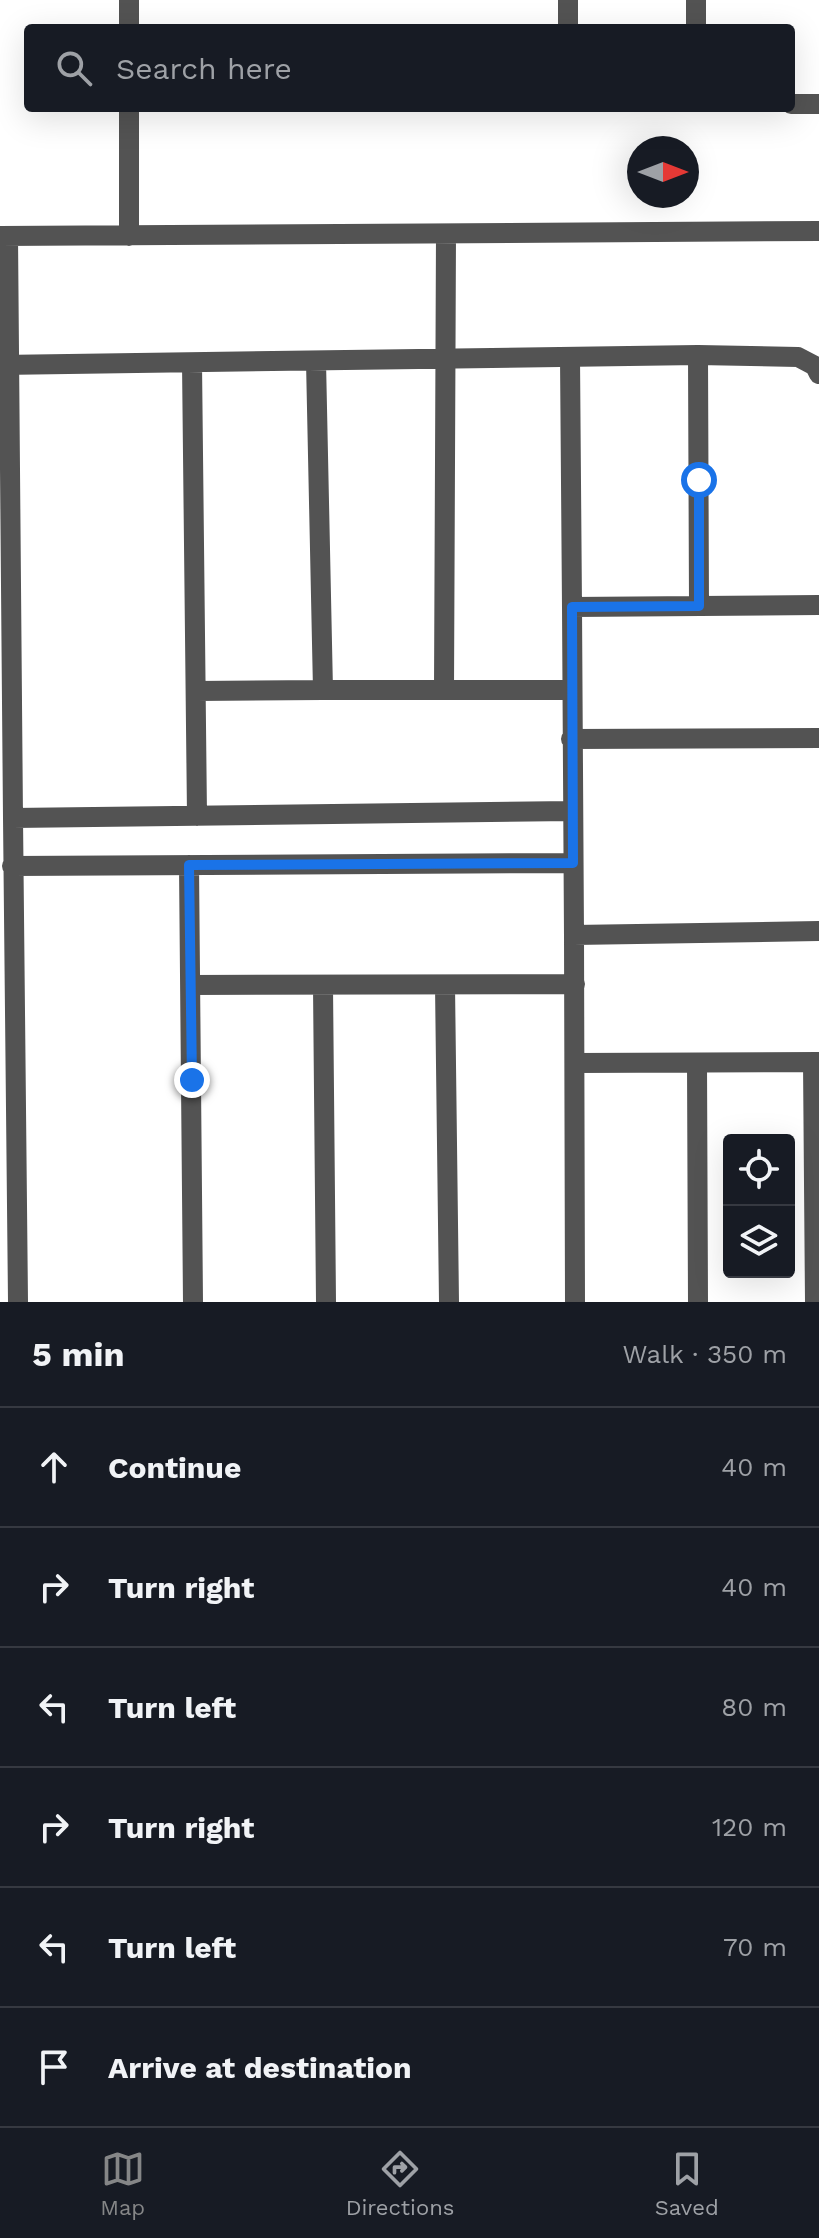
<!DOCTYPE html>
<html lang="en">
<head>
<meta charset="utf-8">
<style>
  body { margin:0; font-family:"Work Sans",sans-serif; background:#20242c; color:#f1f3f6 }
  .controls { position:absolute; right:24px; bottom:24px; display:grid; overflow:hidden; border-radius:8px; box-shadow:0 8px 32px #0002 }
  .controls button { width:72px; height:72px; display:grid; place-items:center; padding:0; border:0; border-bottom:2px solid #363941; background:#171b24; color:#f1f3f6; font:40px sans-serif }
  .compass { position:absolute; left:627px; top:136px; width:72px; height:72px; border-radius:50%; background:#171b24; box-shadow:0 8px 32px #0002; rotate:90deg }
  .stop { position:absolute; width:24px; height:24px; margin:-18px; border:6px solid #1a73e8; border-radius:50%; background:#fff }
  .stop.end { background:#1a73e8; border-color:#fff; box-shadow:0 2px 8px #0008 }
  .list { margin:0; padding:0; list-style:none }
  h2 { display:flex; justify-content:space-between; align-items:center; height:104px; margin:0; padding:0 32px; font-size:34px }
  h2 small { font-size:26px; font-weight:400; color:#9ea1a6 }
  .list li { display:grid; grid-template-columns:52px 1fr auto; gap:24px; align-items:center; box-sizing:border-box; height:120px; padding:0 32px; border-top:2px solid #363941 }
  .list b { display:block; font-size:30px; white-space:nowrap }
  .list em { font-size:26px; font-style:normal; color:#9ea1a6 }
  .icon { flex:none; width:44px; height:44px; fill:none; stroke:currentColor; stroke-width:2; stroke-linecap:round; stroke-linejoin:round }
  .map { position:relative; flex:none; width:819px; height:1302px; overflow:hidden }
  .search { position:absolute; background:#171b24; box-shadow:0 8px 32px #0002; left:24px; right:24px; top:24px; height:88px; display:flex; align-items:center; gap:20px; box-sizing:border-box; padding:0 28px; border-radius:8px; color:#9ea1a6; font-size:30px }
  .sheet { height:824px; background:#171b24 }
  nav { display:flex; justify-content:space-around; align-items:center; box-sizing:border-box; height:112px; border-top:2px solid #363941; background:#171b24; font-size:22px; color:#9ea1a6 }
  nav a { display:grid; justify-items:center; gap:4px }
  nav .on { color:#858687 }
  .map>svg:first-child { display:block }
  .lines { fill:none; stroke-linecap:round; stroke-linejoin:round }
  .minor { stroke:#535353; stroke-width:20 }
  .route { stroke:#1a73e8; stroke-width:10 }
</style>
</head>
<body>
<div class="map">
<svg width="819" height="1302" viewBox="0 0 819 1302">
  <rect width="100%" height="100%" fill="#fff"/>
  <g class="lines">
    <path class="minor" d="M696 0V28
      M129 28V0
      M568 28V0
      M791 104H819
      M0 236 819 231
      M8 236 13 818
      M129 236V108
      M698 355 699 606
      M570 357 572 607 819 605
      M316 361 323 690H570
      M192 363 197 816
      M0 365 698 355 798 357 815 366 819 374
      M572 607 574 935 819 931
      M444 689 446 234
      M196 691 323 690
      M571 739 819 738
      M189 865 193 1302
      M12 866 573 863
      M574 935 575 1302
      M191 985 575 984
      M445 985 449 1302
      M323 986 326 1302
      M813 1062 815 1302
      M575 1063 819 1062
      M697 1063 698 1302
      M18 1302 13 818 572 811"/>
  </g>
  <g class="lines">
    <path class="route" d="M192 1080 189 865 573 863 572 607 699 606V480"/>
  </g>
</svg>
<div class="controls">
<button><svg class="icon" aria-label="locate" viewBox="0 0 24 24"><circle cx="12" cy="12" r="6"/><path d="M12 2v4M12 18v4M2 12h4M18 12h4"/></svg></button>
<button><svg class="icon" aria-label="layers" viewBox="0 0 24 24"><path d="M12 4l9 5-9 5-9-5zM3 14l9 5 9-5"/></svg></button>
</div>
<svg class="compass" viewBox="-18 -18 36 36"><path d="M0-13l5 13h-10z" fill="#e53935"/><path d="M0 13l5-13h-10z" fill="#9ea1a6"/></svg>
<div class="stop" style="left:699px;top:480px"></div>
<div class="stop end" style="left:192px;top:1080px"></div>
<div class="search"><svg class="icon" aria-label="search" viewBox="0 0 24 24"><circle cx="10" cy="10" r="6"/><path d="M15 15l6 6"/></svg>Search here</div>
</div>
<section class="sheet">
<h2>5 min<small>Walk · 350 m</small></h2>
<ul class="list">
<li><svg class="icon" aria-label="ahead" viewBox="0 0 24 24"><path d="M12 20V5M6 11l6-6 6 6"/></svg><div><b>Continue</b></div><em>40 m</em></li>
<li><svg class="icon" aria-label="right" viewBox="0 0 24 24"><path d="M7 20v-9h11M14 6l5 5-5 5"/></svg><div><b>Turn right</b></div><em>40 m</em></li>
<li><svg class="icon" aria-label="left" viewBox="0 0 24 24"><path d="M17 20v-9H6M10 6l-5 5 5 5"/></svg><div><b>Turn left</b></div><em>80 m</em></li>
<li><svg class="icon" aria-label="right" viewBox="0 0 24 24"><path d="M7 20v-9h11M14 6l5 5-5 5"/></svg><div><b>Turn right</b></div><em>120 m</em></li>
<li><svg class="icon" aria-label="left" viewBox="0 0 24 24"><path d="M17 20v-9H6M10 6l-5 5 5 5"/></svg><div><b>Turn left</b></div><em>70 m</em></li>
<li><svg class="icon" aria-label="arrive" viewBox="0 0 24 24"><path d="M6 21V4h12l-3 4 3 4H6"/></svg><div><b>Arrive at destination</b></div></li>
</ul>
</section>
<nav>
<a class="on"><svg class="icon" aria-label="map" viewBox="0 0 24 24"><path d="M3 6l6-2 6 2 6-2v14l-6 2-6-2-6 2zM9 4v14M15 6v14"/></svg>Map</a>
<a><svg class="icon" aria-label="directions" viewBox="0 0 24 24"><path d="M12 3l9 9-9 9-9-9zM9 14v-3h6M13 9l2 2-2 2"/></svg>Directions</a>
<a><svg class="icon" aria-label="saved" viewBox="0 0 24 24"><path d="M7 4h10v16l-5-4-5 4z"/></svg>Saved</a>
</nav>
</body>
</html>
